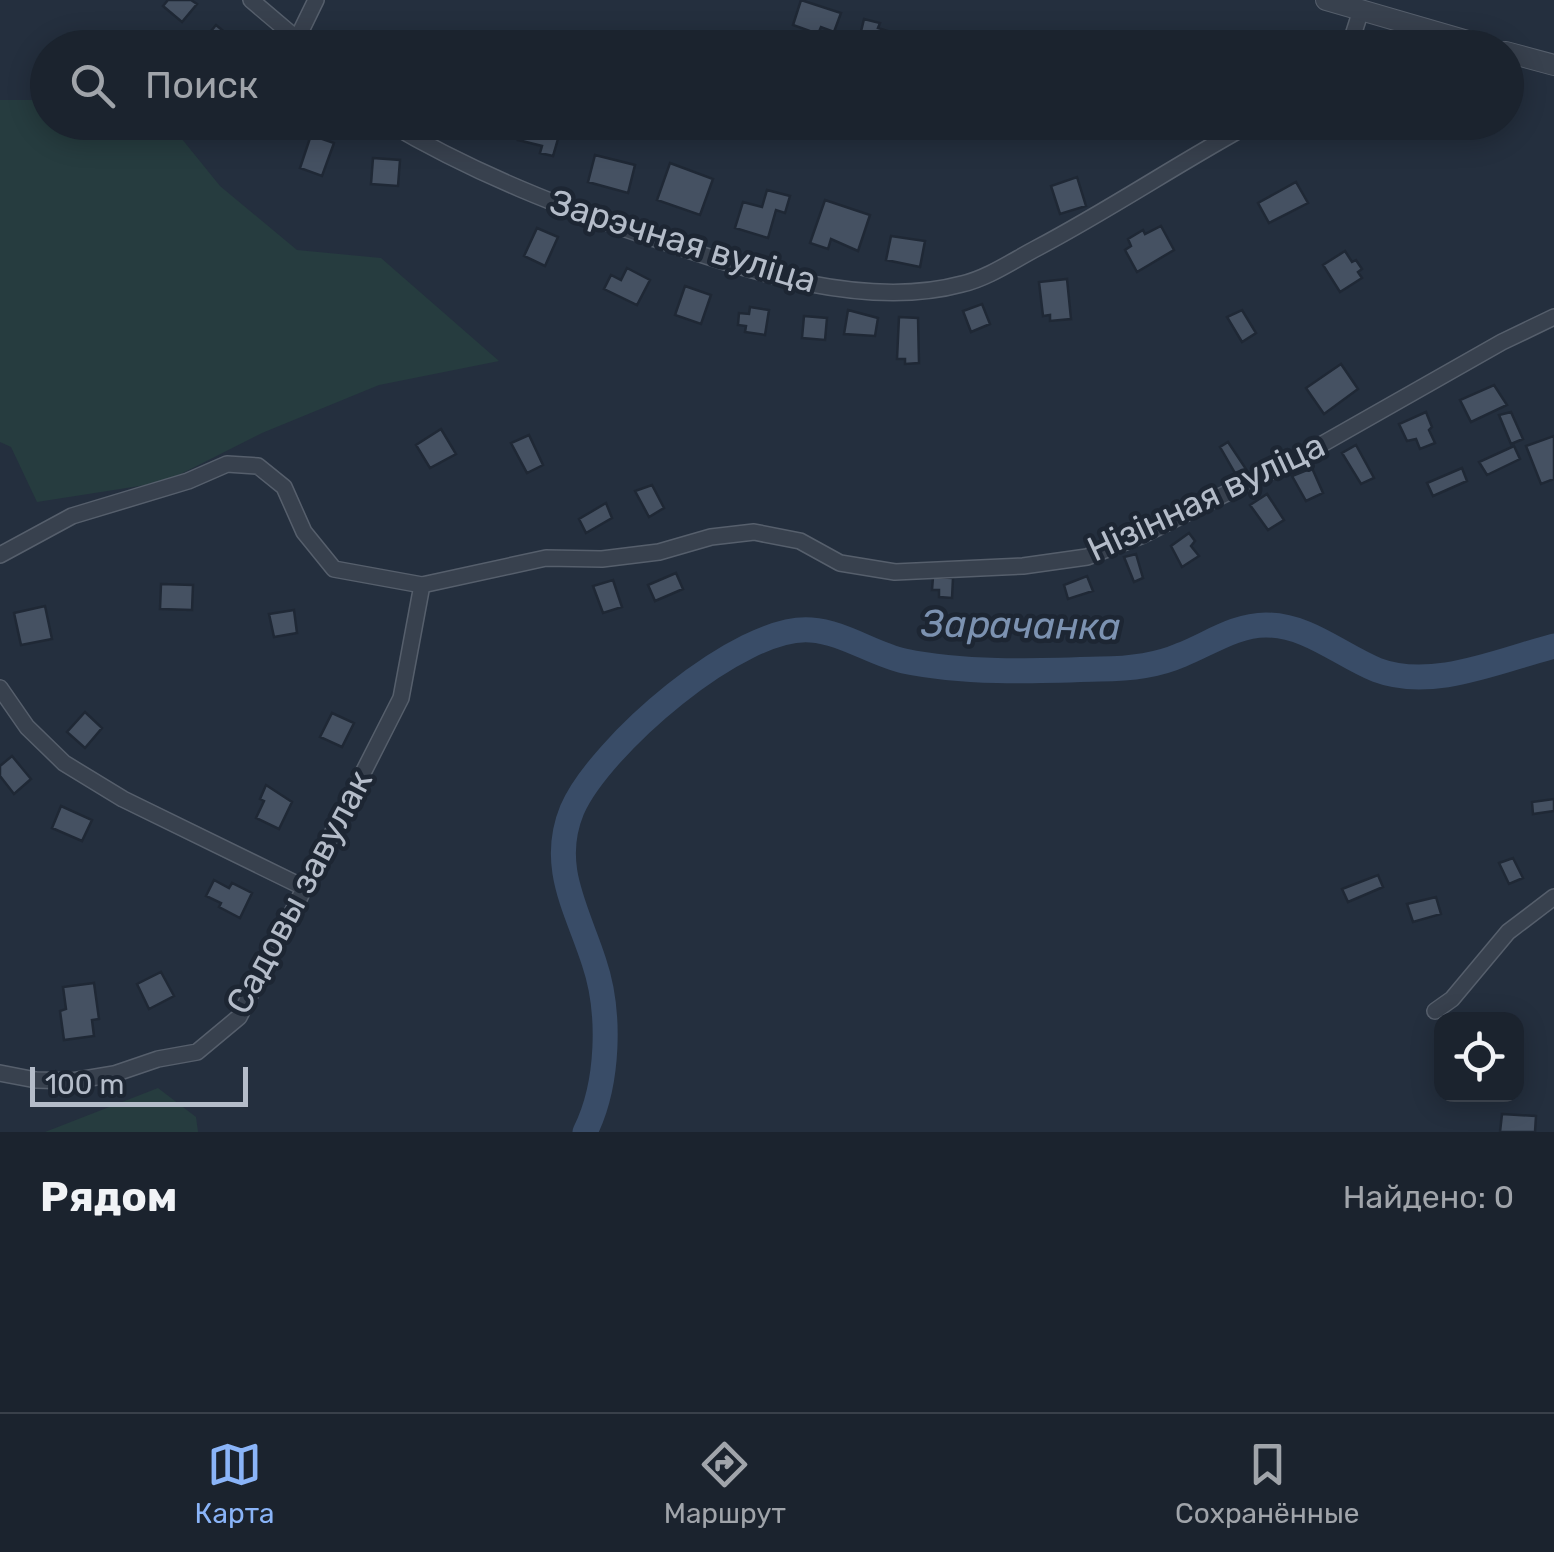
<!DOCTYPE html>
<html lang="ru">
<head>
<meta charset="utf-8">
<style>
  body { margin:0; font-family:Rubik,sans-serif; background:#282f3a; color:#f1f3f6 }
  .controls { position:absolute; right:30px; bottom:30px; display:grid; overflow:hidden; border-radius:20px; box-shadow:0 5px 25px #0003 }
  .controls button { width:90px; height:90px; display:grid; place-items:center; padding:0; border:0; border-bottom:2px solid #39404a; background:#1b232e; color:#f1f3f6; font:50px sans-serif }
  .scale { position:absolute; left:30px; bottom:25px; width:218px; box-sizing:border-box; padding-left:10px; border:5px solid #b4bcc9; border-top:0; font-size:28px; line-height:35px; white-space:nowrap; color:#b4bcc9; -webkit-text-stroke:8px #1d2633; paint-order:stroke }
  .list { margin:0; padding:0; list-style:none }
  h2 { display:flex; justify-content:space-between; align-items:center; height:130px; margin:0; padding:0 40px; font-size:42px }
  h2 small { font-size:32px; font-weight:400; color:#a0a4aa }
  .icon { flex:none; width:55px; height:55px; fill:none; stroke:currentColor; stroke-width:2; stroke-linecap:round; stroke-linejoin:round }
  .map { position:relative; flex:none; width:1554px; height:1132px; overflow:hidden }
  .search { position:absolute; background:#1b232e; box-shadow:0 5px 25px #0003; left:30px; right:30px; top:30px; height:110px; display:flex; align-items:center; gap:25px; box-sizing:border-box; padding:0 35px; border-radius:55px; color:#a0a4aa; font-size:38px }
  .sheet { height:280px; background:#1b232e }
  nav { display:flex; justify-content:space-around; align-items:center; box-sizing:border-box; height:140px; border-top:2px solid #39404a; background:#1b232e; font-size:28px; color:#a0a4aa }
  nav a { display:grid; justify-items:center; gap:5px }
  nav .on { color:#8ab4f8 }
  .map>svg:first-child { display:block }
  .green { fill:#263c3f }
  .lines { fill:none; stroke-linecap:round; stroke-linejoin:round }
  .river { stroke:#394c67; stroke-width:25 }
  .building { fill:#455162; stroke:#1f2835; stroke-width:2.5 }
  .minor-casing { stroke:#565f6c; stroke-width:18 }
  .tertiary-casing { stroke:#565f6c; stroke-width:22 }
  .minor { stroke:#38414e; stroke-width:15 }
  .tertiary { stroke:#38414e; stroke-width:20 }
  .labels { text-anchor:middle; dominant-baseline:central; stroke-width:9; stroke-linejoin:round; paint-order:stroke }
  .street-label { font-size:35px; fill:#b4bcc9; stroke:#1d2633 }
  .water-label { font-size:38px; font-style:italic; fill:#7c92b1; stroke:#1d2633 }
</style>
</head>
<body>
<div class="map">
<svg width="1554" height="1132" viewBox="0 0 1554 1132">
  <rect width="100%" height="100%" fill="#242f3e"/>
  <path class="green" d="M47 97 48 122 169 123 220 186 297 250 381 258 499 361 379 385 262 433 165 482 37 502 11 447 0 442V100H42Z
    M158 1088 196 1117 198 1132H45Z"/>
  <g class="lines">
    <path class="river" d="M585 1132C609 1084 611 1012 594 962 577 909 549 866 572 810 599 747 740 624 811 630 843 632 873 654 904 661 966 674 1037 671 1100 669 1128 669 1156 666 1181 655 1209 644 1235 625 1266 625 1308 625 1340 655 1377 670 1432 691 1500 660 1554 646"/>
  </g>
  <path class="building" d="M168 0H191L197 4 182 22 163 6Z
    M801 0 841 13 834 32 821 27 818 34 793 25Z
    M864 19 880 23 878 28 891 32 887 48H857Z
    M216 25 244 48H209L202 42Z
    M523 122H548L546 128 560 132 553 156 540 153 542 146 518 140Z
    M311 135 334 143 322 176 300 168Z
    M595 155 635 165 628 193 588 182Z
    M373 158 400 160 398 186 371 184Z
    M670 163 713 179 700 215 657 200Z
    M1077 177 1086 206 1060 214 1051 186Z
    M1296 182 1308 203 1269 223 1258 203Z
    M767 190 790 196 785 213 776 210 768 238 735 228 743 202 762 207Z
    M825 200 870 215 858 251 831 239 828 249 810 243Z
    M1161 226 1174 250 1137 272 1125 250 1131 246 1128 239 1143 230 1145 234Z
    M537 228 558 237 545 266 524 256Z
    M891 236 925 241 920 267 886 260Z
    M1345 251 1352 262 1356 260 1362 269 1358 272 1362 278 1340 292 1323 265Z
    M627 268 650 280 637 305 604 289 611 275 621 280Z
    M1067 279 1071 319 1050 321V315L1043 316 1039 282Z
    M685 286 711 295 701 324 675 315Z
    M982 304 990 324 971 332 963 311Z
    M750 307 769 310 765 335 745 332 746 326 738 325 739 313 749 314Z
    M848 310 878 318 875 336 844 334Z
    M1242 310 1256 333 1242 342 1227 317Z
    M804 316 827 318 825 340 802 338Z
    M899 317 918 318 919 363 905 364V359H897Z
    M1341 364 1358 389 1324 414 1306 388Z
    M1494 385 1507 405 1471 422 1460 400Z
    M1426 412 1432 427 1429 430 1435 443 1420 449 1416 439 1407 441 1399 424Z
    M1511 412 1523 439 1511 444 1499 415Z
    M441 429 456 454 430 468 416 445Z
    M529 435 543 465 527 473 511 443Z
    M1554 436V479L1541 484 1526 446Z
    M1228 442 1246 469 1235 473 1220 447Z
    M1356 445 1374 478 1361 484 1342 453Z
    M1514 446 1520 459 1487 475 1479 462Z
    M1312 468 1323 493 1306 501 1292 476Z
    M1462 468 1467 481 1433 496 1427 483Z
    M652 485 664 508 649 517 635 491Z
    M1267 494 1284 520 1268 530 1250 505Z
    M606 503 612 518 586 533 579 519Z
    M1189 533 1195 541 1191 546 1199 556 1182 567 1171 546Z
    M1136 554 1143 578 1134 582 1124 557Z
    M676 573 683 589 655 601 648 585Z
    M1087 576 1093 591 1068 599 1064 585Z
    M933 577 953 578 952 598 939 597V590H932Z
    M613 580 622 607 603 613 593 586Z
    M161 584 193 585 192 610 160 609Z
    M45 606 52 639 21 645 14 613Z
    M294 610 297 633 274 637 269 614Z
    M85 712 102 728 85 748 67 732Z
    M332 713 354 723 342 747 320 737Z
    M12 756 31 779 14 794 0 776V766Z
    M266 785 292 802 279 829 256 818 264 801 260 799Z
    M1554 799V811L1533 814 1532 802Z
    M61 806 92 820 82 841 52 828Z
    M1513 858 1523 878 1509 884 1499 863Z
    M1378 875 1383 887 1348 902 1342 889Z
    M214 880 229 888 232 883 252 893 240 918 219 907 221 903 206 896Z
    M1436 897 1441 914 1413 922 1407 904Z
    M161 972 174 996 149 1009 137 984Z
    M94 983 99 1019 92 1020 94 1036 64 1040 60 1011 66 1009 63 987Z
    M1502 1114 1536 1116 1535 1132H1500Z"/>
  <g class="lines">
    <g class="minor-casing">
      <path id="minor" d="M251 0 297 39
        M300 46 297 39 316 0
        M1349 48 1361 10
        M387 122C473 173 564 209 658 240 749 271 866 310 962 284 988 278 1014 260 1037 248 1111 209 1180 162 1254 122
        M0 555 72 516 188 481 227 464 258 466 284 487 304 532 334 569 422 585 546 558 602 559 659 552 711 537 754 532 800 541 840 563 895 572 1023 566 1087 557 1143 535 1303 455 1502 342 1554 317
        M0 688 27 727 64 763 123 799 303 887
        M1435 1011 1452 999 1508 932 1554 897
        M0 1073 36 1080 72 1081 114 1074 158 1059 197 1052 239 1017 401 698 422 585"/>
    </g>
    <g class="tertiary-casing">
      <path id="tertiary" d="M1326 0 1492 48
        M1506 52 1554 65"/>
    </g>
    <use href="#minor" class="minor"/>
    <use href="#tertiary" class="tertiary"/>
  </g>
  <g class="labels">
    <g class="street-label">
      <text transform="translate(683 241) rotate(17)">Зарэчная вуліца</text>
      <text transform="translate(1206 497) rotate(-25)">Нізінная вуліца</text>
      <text transform="translate(299 892) rotate(-62)">Садовы завулак</text>
    </g>
    <g class="water-label">
      <text transform="translate(1021 625) rotate(1)">Зарачанка</text>
    </g>
  </g>
</svg>
<div class="controls">
<button><svg class="icon" aria-label="locate" viewBox="0 0 24 24"><circle cx="12" cy="12" r="6"/><path d="M12 2v4M12 18v4M2 12h4M18 12h4"/></svg></button>
</div>
<div class="scale">100 m</div>
<div class="search"><svg class="icon" aria-label="search" viewBox="0 0 24 24"><circle cx="10" cy="10" r="6"/><path d="M15 15l6 6"/></svg>Поиск</div>
</div>
<section class="sheet">
<h2>Рядом<small>Найдено: 0</small></h2>
<ul class="list">
</ul>
</section>
<nav>
<a class="on"><svg class="icon" aria-label="map" viewBox="0 0 24 24"><path d="M3 6l6-2 6 2 6-2v14l-6 2-6-2-6 2zM9 4v14M15 6v14"/></svg>Карта</a>
<a><svg class="icon" aria-label="directions" viewBox="0 0 24 24"><path d="M12 3l9 9-9 9-9-9zM9 14v-3h6M13 9l2 2-2 2"/></svg>Маршрут</a>
<a><svg class="icon" aria-label="saved" viewBox="0 0 24 24"><path d="M7 4h10v16l-5-4-5 4z"/></svg>Сохранённые</a>
</nav>
</body>
</html>
